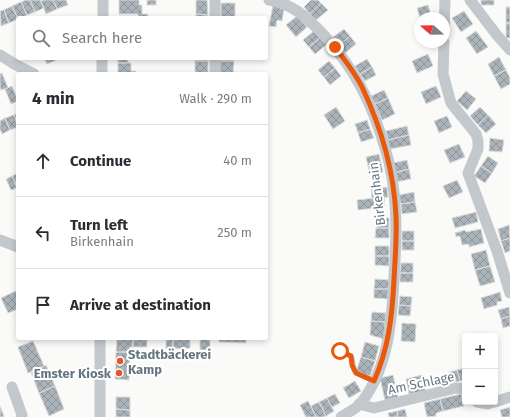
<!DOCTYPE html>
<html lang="en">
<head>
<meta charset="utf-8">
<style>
  body { margin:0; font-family:"Fira Sans",sans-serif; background:#f7f7f7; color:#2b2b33 }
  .controls { position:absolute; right:12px; bottom:12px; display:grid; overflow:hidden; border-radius:4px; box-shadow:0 2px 6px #0003 }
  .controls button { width:36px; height:36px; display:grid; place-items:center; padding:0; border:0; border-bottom:1px solid #e1e1e2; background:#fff; color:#2b2b33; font:20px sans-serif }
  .compass { position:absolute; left:414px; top:12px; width:36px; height:36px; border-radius:50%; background:#fff; box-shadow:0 2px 6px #0003; rotate:290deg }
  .stop { position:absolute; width:12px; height:12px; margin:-9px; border:3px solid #ea580c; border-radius:50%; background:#fff }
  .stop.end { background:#ea580c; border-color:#fff; box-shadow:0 1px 4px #0008 }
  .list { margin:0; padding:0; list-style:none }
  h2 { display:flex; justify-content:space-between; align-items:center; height:52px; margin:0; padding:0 16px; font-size:17px }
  h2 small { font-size:13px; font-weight:400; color:#7c7c81 }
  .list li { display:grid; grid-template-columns:26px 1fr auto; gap:12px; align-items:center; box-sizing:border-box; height:72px; padding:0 16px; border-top:1px solid #e1e1e2 }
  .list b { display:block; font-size:15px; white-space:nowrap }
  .list p { margin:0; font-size:13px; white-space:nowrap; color:#7c7c81 }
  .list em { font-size:13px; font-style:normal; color:#7c7c81 }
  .icon { flex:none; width:22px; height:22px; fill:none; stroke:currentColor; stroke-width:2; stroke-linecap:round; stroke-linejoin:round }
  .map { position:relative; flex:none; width:510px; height:417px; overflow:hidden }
  .search { position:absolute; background:#fff; box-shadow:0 2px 6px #0003; left:16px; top:16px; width:252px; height:44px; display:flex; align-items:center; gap:10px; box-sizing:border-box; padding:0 14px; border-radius:4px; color:#7c7c81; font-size:15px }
  .panel { position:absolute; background:#fff; box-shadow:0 2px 6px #0003; left:16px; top:72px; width:252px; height:268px; border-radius:4px }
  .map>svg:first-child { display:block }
  .building { fill:url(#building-cross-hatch); stroke:#dcdcda }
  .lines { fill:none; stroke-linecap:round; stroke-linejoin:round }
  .lane { stroke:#c3c8cc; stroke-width:5.5 }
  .street { stroke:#c3c8cc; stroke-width:11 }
  .route { stroke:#ea580c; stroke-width:5 }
  .poi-dot { fill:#e4572e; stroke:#fff; stroke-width:1.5 }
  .labels { text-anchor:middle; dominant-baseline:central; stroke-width:4; stroke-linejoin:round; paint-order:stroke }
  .street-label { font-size:13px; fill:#657683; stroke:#fff }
  .poi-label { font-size:13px; font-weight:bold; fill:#657683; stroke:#fff; text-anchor:start }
</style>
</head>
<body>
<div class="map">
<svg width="510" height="417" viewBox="0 0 510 417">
  <defs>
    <pattern id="building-cross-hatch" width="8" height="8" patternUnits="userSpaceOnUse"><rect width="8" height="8" fill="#aab3b9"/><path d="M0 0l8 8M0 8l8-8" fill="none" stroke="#8e969c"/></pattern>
  </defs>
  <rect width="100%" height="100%" fill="#fafaf8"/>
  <path class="building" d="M26 0H30L35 12 27 15 21 2Z
    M30 0H40L44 8 35 12Z
    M43 0H53L57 9 46 14 41 1Z
    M53 0H66L68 5 57 9Z
    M119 0H139V5H142V14H148V18H138V14H119Z
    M147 0H156V5H147Z
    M196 0H207L208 15 196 14Z
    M311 0H318L321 3 310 14 304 7Z
    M481 0H494V5H481Z
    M21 2 27 15 18 19 12 6Z
    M221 3H235V18H221Z
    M321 3 328 10 316 20 310 14Z
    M273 5 281 7 280 9H284L282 21 277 20 276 27 269 26Z
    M428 5 432 18H420L417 8Z
    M12 6 18 19 9 23 4 10Z
    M506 7H510V23H506Z
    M4 10 9 23 1 26 0 11Z
    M464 11 473 24 461 32 452 18Z
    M196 14 208 15 207 18H196Z
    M119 16H136V18H119Z
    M297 16 307 27 296 37 286 25Z
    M506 23H510V38H506Z
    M344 29 350 36 339 45 333 37Z
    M314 31 320 38 309 47 303 40Z
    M476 31 488 47 477 54 466 38Z
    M350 36 356 44 345 53 339 45Z
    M320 38 326 45 315 54 309 47Z
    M428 54 433 66 417 73 412 61Z
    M499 57 506 70 494 76 488 64Z
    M44 58H61L47 64Z
    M118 58H128V63H118Z
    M195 58H208V61H195Z
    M220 58H234V61H220Z
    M367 59 372 67 360 74 355 66Z
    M195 61H208V74H195Z
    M220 61H234L233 74H220Z
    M329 61 335 68 324 77 318 70Z
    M118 63H131V71H136V74H118Z
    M372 67 376 75 365 81 360 74Z
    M335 68 341 76 330 85 324 77Z
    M506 70 510 78V84L501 89 494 76Z
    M2 73 8 88 1 90 0 87V74Z
    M12 86 18 101 11 104 5 89Z
    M436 86 441 97 426 104 421 92Z
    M384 90 388 98 375 104 371 96Z
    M466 91 476 99 467 110 457 101Z
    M388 98 395 114 382 120 375 104Z
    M336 107 345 121 333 129 324 115Z
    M480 107 488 115 478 125 470 116Z
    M18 113V125L14 115Z
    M14 115 18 127 10 130 5 118Z
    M488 115 496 124 486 133 478 125Z
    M447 116 452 127 439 133 434 121Z
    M5 118 10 130 2 134 0 129V121Z
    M367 120 370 129 358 133 355 124Z
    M407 126 409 135 388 140 386 131Z
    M370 129 374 138 361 142 358 133Z
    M409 135 411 145 390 149 388 140Z
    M490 138 504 140 502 152 489 151Z
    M459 144 465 157 450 163 444 150Z
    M379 154 381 163 368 166 366 157Z
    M488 156 498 163 492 173 481 166Z
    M407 160 409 169 394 173 393 163Z
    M381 163 383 172 370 175 368 166Z
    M481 166 492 173 485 183 474 176Z
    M409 169 411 179 396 182 394 173Z
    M18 173V186H17L12 176Z
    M12 176 17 188 11 190 6 179Z
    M457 180 463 192 449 198 443 186Z
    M387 187 388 197 372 199 371 188Z
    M414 192 415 202 401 204 399 195Z
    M384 197 385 207 358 210 357 200Z
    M415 202 417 212 402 214 401 204Z
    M476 212 478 222 455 228 452 218Z
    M376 218H389V228H376Z
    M509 225 510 238 501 241 498 229Z
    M376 228H389V238H375Z
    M481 229 484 243 469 247V244L462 245 460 236 456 237 455 233 465 230 466 232Z
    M402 231H414V241H402Z
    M510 238V251L505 253 501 241Z
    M402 241H414V250H402Z
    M375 246H389V256H375Z
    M486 250 490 266 475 270 471 254Z
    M375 256H389V266L375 265Z
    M401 263H413V273H400Z
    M490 266 495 282 480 286 475 270Z
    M400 273H413V282H400Z
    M375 279 389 280 388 289H374Z
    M374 289H388V299L374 298Z
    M18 290V309L8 313 1 298Z
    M500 292 502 301 497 302V305L484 309 481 298Z
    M400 296 412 297 411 306 399 305Z
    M399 305 411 306 410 316 398 315Z
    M509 307 510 316 501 319 498 310Z
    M372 312 386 313 385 322 371 321Z
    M510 316V326L503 328 501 319Z
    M371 321 385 322 384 339 370 335Z
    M402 323 416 324 415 342 401 341Z
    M117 338H137V339H133V347H130V352H116Z
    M137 338H147V347H133V339H137Z
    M166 338H173V349H166Z
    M173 338H190V348L173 349Z
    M200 338H210V350H200Z
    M219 338H246V343L219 342Z
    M33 341 44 366 28 373 18 347Z
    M365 342 379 346 375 361 361 357Z
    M116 352H130L129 380 115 379Z
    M361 357 375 361 370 376 356 372Z
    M46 365 55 386 39 393 31 372Z
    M465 368V380L460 381 457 370Z
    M457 370 460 381 451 383 449 372Z
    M393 375 398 397 385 400 380 378Z
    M422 375 426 391 409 394 406 379Z
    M355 381 361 391 349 398 343 388Z
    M55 386 64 409 49 416 39 393Z
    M335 394 340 403 332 407 327 398Z
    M461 394 464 406 443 411 440 399Z
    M116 397H130V410L116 409Z
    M327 398 334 411 326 416 319 402Z
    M440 399 443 411 436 413V416L427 417 424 403Z
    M308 401 316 416 314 417H306L300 405Z
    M319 402 326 416 323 417H316L311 406Z
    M0 406 4 416 3 417H0Z
    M510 407V417H502L500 410Z
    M116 409 130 410V417H116Z
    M405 409 407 417H398L397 411Z
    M397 411 398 417H389L388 413Z"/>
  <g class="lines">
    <path class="lane" d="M340 351 351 356C354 362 351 367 356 373L374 381"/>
    <path class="street" d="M269 0C293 4 305 16 322 33 354 67 372 103 385 148 398 189 397 234 394 277 392 320 389 367 361 403 356 409 347 413 341 417
      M470 0 496 34 510 50
      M103 18V0
      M215 18V0
      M444 34 445 0
      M444 42 443 74 451 103 476 134 478 141V149L468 173 497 251 510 293
      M0 55 16 65 34 74
      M102 74V58
      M215 74V58
      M0 240 18 247
      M12 387 22 415 21 417
      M477 402 488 404 493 402
      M495 402 510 397
      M359 404 374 408 456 388 465 389
      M100 417V338"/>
  </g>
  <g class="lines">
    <path class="route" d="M335 47C345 60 355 73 362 87 381 127 394 172 396 216 397 237 395 259 394 280 392 317 389 347 374 381L356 373 352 365 351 356 340 351"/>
  </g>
  <g class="poi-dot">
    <circle cx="120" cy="361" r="4"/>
    <circle cx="119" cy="373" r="4"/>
  </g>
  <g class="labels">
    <g class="street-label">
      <text transform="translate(377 194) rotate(-97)">Birkenhain</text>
      <text transform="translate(421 383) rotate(-12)">Am Schlage</text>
    </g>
    <g class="poi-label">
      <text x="128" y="354">Stadtbäckerei<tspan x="128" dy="15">Kamp</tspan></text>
      <text x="111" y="373" text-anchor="end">Emster Kiosk</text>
    </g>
  </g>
</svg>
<div class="controls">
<button>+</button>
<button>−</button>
</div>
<svg class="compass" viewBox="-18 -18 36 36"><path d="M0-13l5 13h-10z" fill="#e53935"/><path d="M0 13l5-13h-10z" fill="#7c7c81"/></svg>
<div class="stop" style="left:340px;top:351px"></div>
<div class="stop end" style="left:335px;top:47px"></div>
<div class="search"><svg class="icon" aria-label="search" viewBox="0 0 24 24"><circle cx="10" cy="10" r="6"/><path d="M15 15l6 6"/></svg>Search here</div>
<section class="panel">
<h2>4 min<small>Walk · 290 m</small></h2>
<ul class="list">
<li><svg class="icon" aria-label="ahead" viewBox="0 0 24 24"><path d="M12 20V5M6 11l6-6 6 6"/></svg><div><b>Continue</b></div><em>40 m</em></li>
<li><svg class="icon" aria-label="left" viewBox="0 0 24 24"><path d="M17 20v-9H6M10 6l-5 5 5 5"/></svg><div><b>Turn left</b><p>Birkenhain</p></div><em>250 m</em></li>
<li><svg class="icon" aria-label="arrive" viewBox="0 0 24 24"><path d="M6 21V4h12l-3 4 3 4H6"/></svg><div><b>Arrive at destination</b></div></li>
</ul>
</section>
</div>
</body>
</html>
